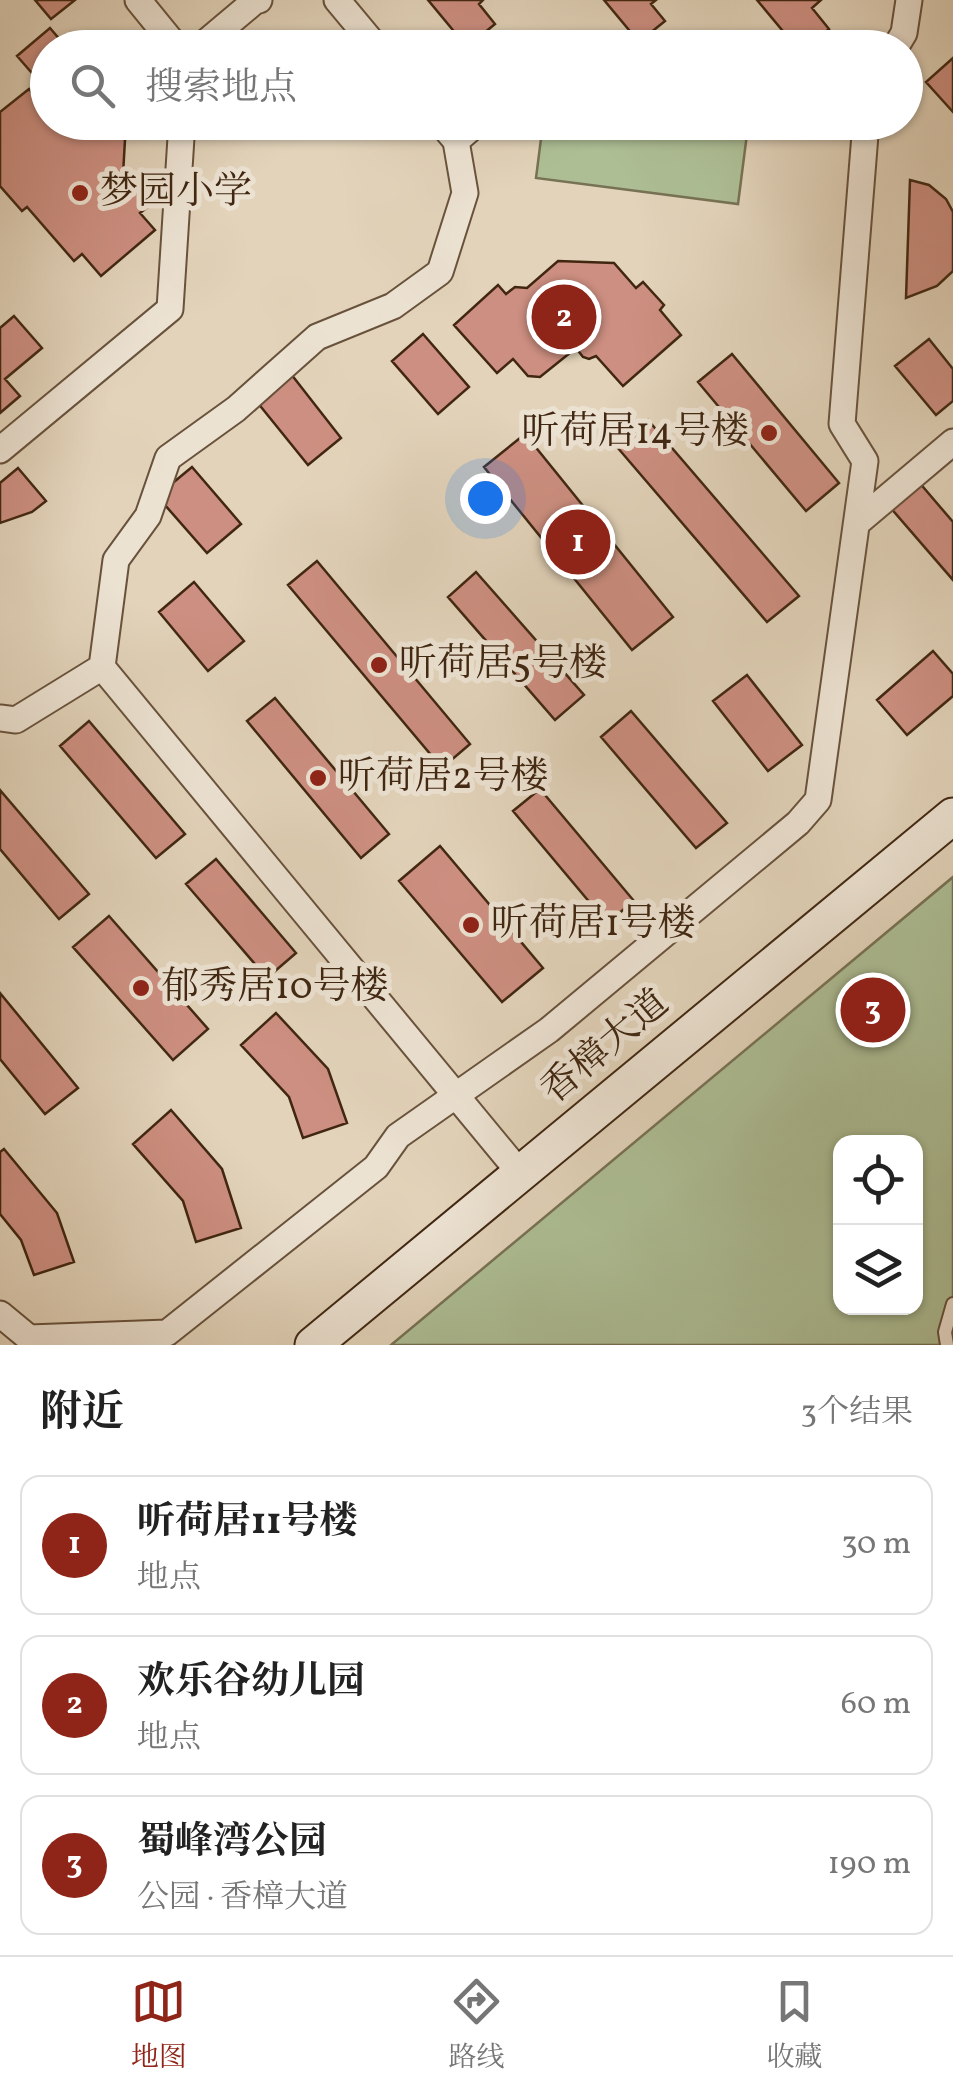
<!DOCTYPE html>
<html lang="zh">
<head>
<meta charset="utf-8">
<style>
  body { margin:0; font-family:Vollkorn,"Noto Serif SC",serif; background:#f6f6f6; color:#222 }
  .controls { position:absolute; right:30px; bottom:30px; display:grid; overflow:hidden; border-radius:20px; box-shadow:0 2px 8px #0004 }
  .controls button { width:90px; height:90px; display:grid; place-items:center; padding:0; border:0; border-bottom:2px solid #e0e0e0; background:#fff; color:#222; font:50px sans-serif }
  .you { position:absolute; left:485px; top:498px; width:35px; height:35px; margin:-25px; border:8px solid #fff; border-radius:50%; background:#1a73e8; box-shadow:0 0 0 15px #1a73e833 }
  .badge { display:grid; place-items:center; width:65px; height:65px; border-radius:50%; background:#8f2418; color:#fff; font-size:32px; font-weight:700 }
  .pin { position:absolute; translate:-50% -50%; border:5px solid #fff; box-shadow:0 2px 10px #0006 }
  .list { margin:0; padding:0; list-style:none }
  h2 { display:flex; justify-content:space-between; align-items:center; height:130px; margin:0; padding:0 40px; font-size:42px }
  h2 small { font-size:32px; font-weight:400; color:#767676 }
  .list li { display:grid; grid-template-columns:65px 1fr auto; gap:30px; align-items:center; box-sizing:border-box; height:140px; margin:0 20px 20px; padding:0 20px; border:2px solid #e0e0e0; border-radius:20px }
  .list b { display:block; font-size:38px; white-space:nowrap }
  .list p { margin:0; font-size:32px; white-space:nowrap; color:#767676 }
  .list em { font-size:32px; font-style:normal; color:#767676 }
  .icon { flex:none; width:55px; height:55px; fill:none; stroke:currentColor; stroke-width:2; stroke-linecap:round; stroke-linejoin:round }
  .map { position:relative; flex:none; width:953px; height:1345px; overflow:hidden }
  .search { position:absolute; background:#fff; box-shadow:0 2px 8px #0004; left:30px; right:30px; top:30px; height:110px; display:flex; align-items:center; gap:25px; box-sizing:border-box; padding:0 35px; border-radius:55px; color:#767676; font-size:38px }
  .sheet { height:610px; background:#fff }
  nav { display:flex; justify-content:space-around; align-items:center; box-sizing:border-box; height:140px; border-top:2px solid #e0e0e0; background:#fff; font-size:28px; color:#767676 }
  nav a { display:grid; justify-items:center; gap:5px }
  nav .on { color:#8f2418 }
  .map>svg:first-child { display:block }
  .green { fill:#adbe95; stroke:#777254; stroke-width:2.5; fill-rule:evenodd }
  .building { fill:#cd8f81; stroke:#412712; stroke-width:2.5 }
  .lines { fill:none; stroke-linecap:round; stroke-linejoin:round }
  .lane-casing { stroke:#69523c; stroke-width:16 }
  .street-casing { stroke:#69523c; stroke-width:29 }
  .secondary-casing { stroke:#412712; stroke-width:39 }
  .lane { stroke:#ece2d2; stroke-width:12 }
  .street { stroke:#ece2d2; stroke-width:25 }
  .secondary { stroke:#ece2d2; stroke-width:35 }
  .poi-dot { fill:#8f2418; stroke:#ece2d2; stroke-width:4 }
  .labels { text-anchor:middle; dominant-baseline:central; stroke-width:10; stroke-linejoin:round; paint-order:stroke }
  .poi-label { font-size:38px; fill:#412712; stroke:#ece2d2; text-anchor:start }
  .street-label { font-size:38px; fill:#412712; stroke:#ece2d2 }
</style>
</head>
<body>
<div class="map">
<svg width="953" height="1345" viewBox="0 0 953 1345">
  <rect width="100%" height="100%" fill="#e2d3ba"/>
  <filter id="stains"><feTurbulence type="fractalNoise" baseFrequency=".002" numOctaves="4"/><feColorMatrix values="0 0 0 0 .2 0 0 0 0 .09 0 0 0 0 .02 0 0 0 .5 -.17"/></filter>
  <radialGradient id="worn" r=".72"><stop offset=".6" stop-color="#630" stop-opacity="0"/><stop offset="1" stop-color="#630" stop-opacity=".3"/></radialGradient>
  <path class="green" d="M655 123 747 134 738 204 536 178 543 123Z
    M953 877V1345H391ZM840 1142H916V1308H840Z"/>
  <path class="building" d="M35 0H75L51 19Z
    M428 0H483L479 4 495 24 467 47Z
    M604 0H656L651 4 665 21 639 42Z
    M757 0H821L812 8 829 29 806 48H797Z
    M50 28 67 48H48V122H126L123 175 149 206 140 213 155 230 101 276 82 254 74 261 27 207 22 211 0 186V112L29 89 35 96 45 88 17 56Z
    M953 58V112L926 82Z
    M910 180 929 185 946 199 953 212V271L937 286 906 298Z
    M558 261 614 263 636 288 643 282 664 305 660 310 681 335 623 386 596 356 589 359 583 357 576 348 540 377 528 376 513 359 497 373 454 325 498 285 506 294 515 287 527 288Z
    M14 316 42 348 5 379 20 396 0 413V328Z
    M423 334 469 387 438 414 392 361Z
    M929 339 953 369V401L936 415 895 366Z
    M732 354 839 483 806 511 698 382Z
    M291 374 341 438 308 465 257 402Z
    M648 420 799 596 767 622 617 447Z
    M525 434 673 617 632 650 484 467Z
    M192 467 241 524 207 553 157 496Z
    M18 468 46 501 32 512 0 523V483Z
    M918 481 953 522V580L889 506Z
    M317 561 470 744 442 768 288 585Z
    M476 572 584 695 555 720 448 597Z
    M194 582 244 641 208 671 159 612Z
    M933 651 953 674V696L907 735 877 700Z
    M747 675 802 745 768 771 713 701Z
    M275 698 389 834 361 858 247 721Z
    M631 711 727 823 696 848 601 737Z
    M89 721 185 834 156 858 60 746Z
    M540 789 634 901 607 923 513 811Z
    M0 790 89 894 59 919 0 849Z
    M440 846 543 968 502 1002 399 881Z
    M216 859 296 953 267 978 186 884Z
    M109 916 208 1029 173 1060 73 947Z
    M0 993 78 1088 45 1114 0 1059Z
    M276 1013 328 1069 347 1123 303 1138 289 1097 241 1045Z
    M171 1110 222 1169 241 1228 196 1242 183 1201 133 1144Z
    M4 1149 57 1213 74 1262 34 1275 21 1240 0 1214V1152Z"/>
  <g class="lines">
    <g class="lane-casing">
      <path id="lane" d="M947 1345 945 1332 953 1304"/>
    </g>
    <g class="street-casing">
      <path id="street" d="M138 0 177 48
        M337 0 377 48
        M199 48 255 1 259 0
        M895 48 904 33 909 0
        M440 122 456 141 465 193 440 272 393 306 317 337 236 409 168 458 148 516 116 560 102 667 520 1173
        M456 141 478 122
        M0 450 170 309 182 122
        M857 523 953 442
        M0 718 16 720 102 667
        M0 1314 29 1338 167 1333 376 1167 398 1136 549 1030 798 823 818 800 865 461 842 424 866 122"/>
    </g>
    <g class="secondary-casing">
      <path id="secondary" d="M313 1345 953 816"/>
    </g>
    <use href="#lane" class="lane"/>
    <use href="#street" class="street"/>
    <use href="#secondary" class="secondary"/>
  </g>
  <g class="poi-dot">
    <circle cx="80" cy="193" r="10"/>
    <circle cx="769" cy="433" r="10"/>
    <circle cx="379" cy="665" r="10"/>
    <circle cx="318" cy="778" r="10"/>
    <circle cx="471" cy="925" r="10"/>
    <circle cx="141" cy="988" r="10"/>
  </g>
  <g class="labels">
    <g class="poi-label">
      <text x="100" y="193">梦园小学</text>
      <text x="749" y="433" text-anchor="end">听荷居14号楼</text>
      <text x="399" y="665">听荷居5号楼</text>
      <text x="338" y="778">听荷居2号楼</text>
      <text x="491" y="925">听荷居1号楼</text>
      <text x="161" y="988">郁秀居10号楼</text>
    </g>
    <g class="street-label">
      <text transform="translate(606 1048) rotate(-40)">香樟大道</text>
    </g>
  </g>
  <rect width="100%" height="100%" filter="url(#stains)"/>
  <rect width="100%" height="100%" fill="url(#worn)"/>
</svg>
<div class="controls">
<button><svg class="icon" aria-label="locate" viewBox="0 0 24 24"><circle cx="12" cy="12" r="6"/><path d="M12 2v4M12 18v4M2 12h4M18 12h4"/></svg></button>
<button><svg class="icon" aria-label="layers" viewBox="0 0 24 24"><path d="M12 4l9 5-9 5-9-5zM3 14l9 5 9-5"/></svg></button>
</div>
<div class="you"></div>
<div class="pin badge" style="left:578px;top:542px">1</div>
<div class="pin badge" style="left:564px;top:317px">2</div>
<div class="pin badge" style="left:873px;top:1010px">3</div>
<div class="search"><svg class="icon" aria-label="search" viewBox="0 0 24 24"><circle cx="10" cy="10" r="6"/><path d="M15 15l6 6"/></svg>搜索地点</div>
</div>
<section class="sheet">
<h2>附近<small>3个结果</small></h2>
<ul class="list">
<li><span class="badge">1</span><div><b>听荷居11号楼</b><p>地点</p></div><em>30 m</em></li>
<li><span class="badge">2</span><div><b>欢乐谷幼儿园</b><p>地点</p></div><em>60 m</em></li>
<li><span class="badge">3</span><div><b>蜀峰湾公园</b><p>公园 · 香樟大道</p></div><em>190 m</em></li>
</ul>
</section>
<nav>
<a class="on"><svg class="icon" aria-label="map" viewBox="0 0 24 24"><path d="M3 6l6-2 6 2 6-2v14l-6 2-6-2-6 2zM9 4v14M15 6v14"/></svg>地图</a>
<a><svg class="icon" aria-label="directions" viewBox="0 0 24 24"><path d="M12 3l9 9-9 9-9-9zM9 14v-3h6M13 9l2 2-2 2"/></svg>路线</a>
<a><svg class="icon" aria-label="saved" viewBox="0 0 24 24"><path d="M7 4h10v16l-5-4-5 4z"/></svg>收藏</a>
</nav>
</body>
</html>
